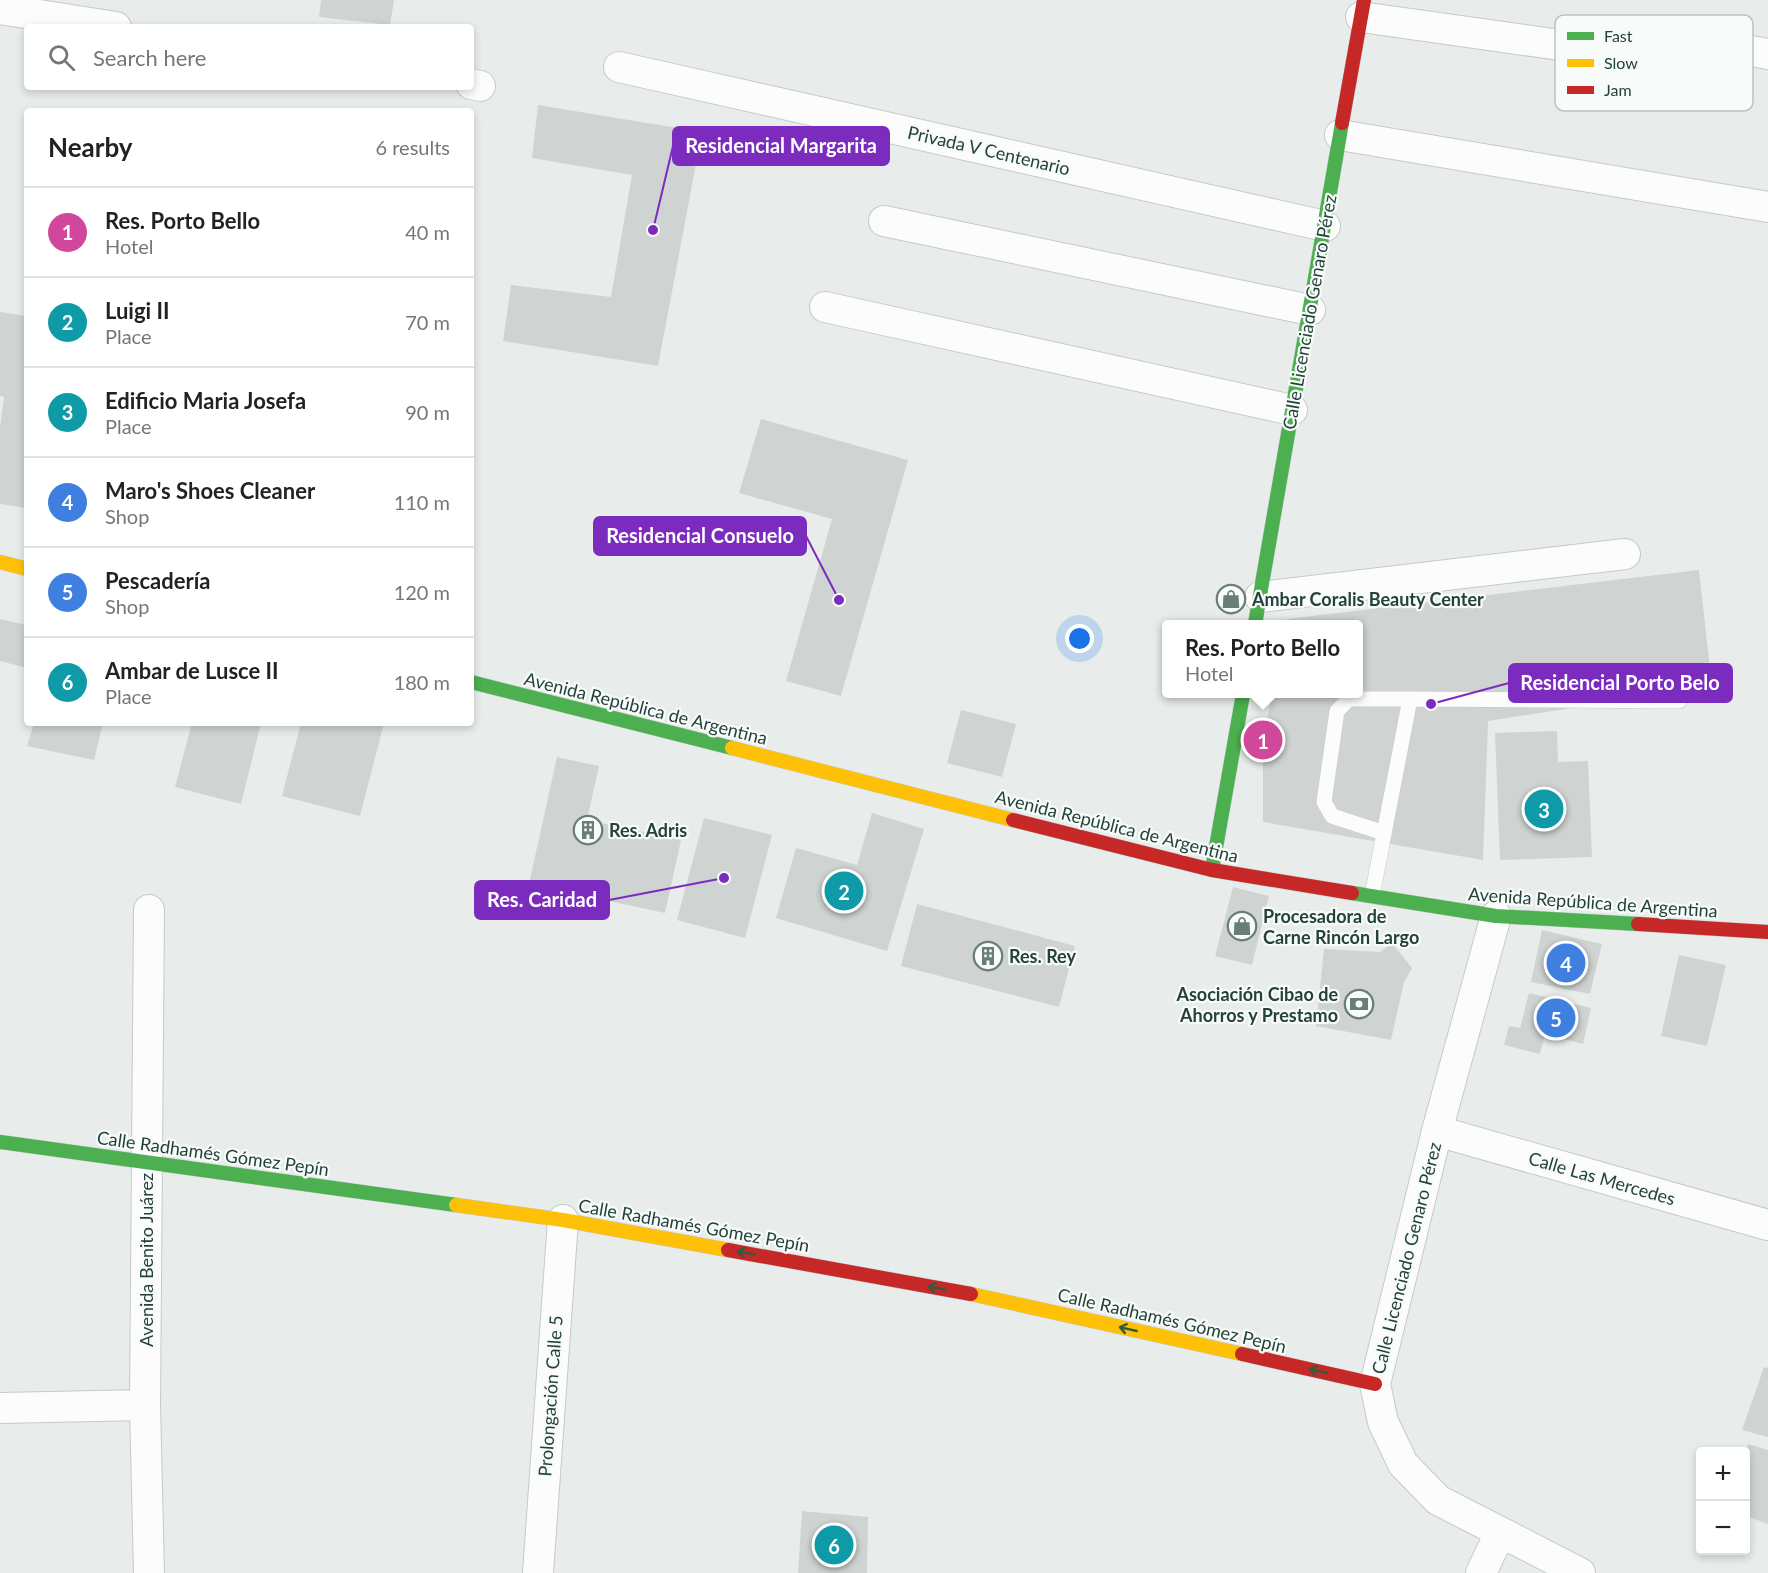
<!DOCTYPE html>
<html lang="en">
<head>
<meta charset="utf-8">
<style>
  body { margin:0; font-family:Lato,sans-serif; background:#f6f6f6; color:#222 }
  .controls { position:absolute; right:18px; bottom:18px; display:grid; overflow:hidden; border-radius:6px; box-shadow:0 3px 9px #0003 }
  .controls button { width:54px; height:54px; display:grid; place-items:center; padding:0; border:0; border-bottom:2px solid #e0e0e0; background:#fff; color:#222; font:30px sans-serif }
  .you { position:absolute; left:1080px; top:639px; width:21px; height:21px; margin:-15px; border:4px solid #fff; border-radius:50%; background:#1a73e8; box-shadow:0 0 0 9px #1a73e833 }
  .badge { display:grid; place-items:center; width:39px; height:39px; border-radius:50%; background:#697e78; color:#fff; font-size:20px; font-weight:700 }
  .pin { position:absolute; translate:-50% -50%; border:3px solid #fff; box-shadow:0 2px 6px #0006 }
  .popup { position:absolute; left:1162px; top:620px; width:201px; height:78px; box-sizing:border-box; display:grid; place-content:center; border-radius:6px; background:#fff; filter:drop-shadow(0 2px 4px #0005); font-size:20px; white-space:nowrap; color:#767676 }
  .popup b { font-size:22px; color:#222 }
  .popup::after { content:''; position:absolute; left:50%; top:100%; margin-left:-12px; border:12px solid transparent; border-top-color:#fff }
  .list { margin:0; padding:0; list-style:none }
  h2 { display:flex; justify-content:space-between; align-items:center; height:78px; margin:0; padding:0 24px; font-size:26px }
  h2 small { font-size:20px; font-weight:400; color:#767676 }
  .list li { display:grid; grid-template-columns:39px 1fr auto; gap:18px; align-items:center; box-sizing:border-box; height:90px; padding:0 24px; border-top:2px solid #e0e0e0 }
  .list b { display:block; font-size:22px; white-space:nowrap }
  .list p { margin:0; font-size:20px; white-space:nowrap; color:#767676 }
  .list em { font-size:20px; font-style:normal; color:#767676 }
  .icon { flex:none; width:33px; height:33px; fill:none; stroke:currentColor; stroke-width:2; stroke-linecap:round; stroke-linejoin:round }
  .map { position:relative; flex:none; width:1768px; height:1573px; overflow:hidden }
  .search { position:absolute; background:#fff; box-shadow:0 3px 9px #0003; left:24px; top:24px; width:450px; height:66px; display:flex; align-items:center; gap:15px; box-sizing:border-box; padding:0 21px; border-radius:6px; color:#767676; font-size:22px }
  .panel { position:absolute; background:#fff; box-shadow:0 3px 9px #0003; left:24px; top:108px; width:450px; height:618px; border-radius:6px }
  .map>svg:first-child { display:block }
  .building { fill:#cfd4d2 }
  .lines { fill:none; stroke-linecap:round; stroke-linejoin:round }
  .lane-casing { stroke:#c5cac8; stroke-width:16 }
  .street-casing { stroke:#c5cac8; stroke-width:32 }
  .fast-casing { stroke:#c3cbc8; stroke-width:15 }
  .slow-casing { stroke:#c3cbc8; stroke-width:15 }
  .jam-casing { stroke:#c3cbc8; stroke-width:15 }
  .lane { stroke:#fcfcfc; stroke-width:15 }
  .street { stroke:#fcfcfc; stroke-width:30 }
  .fast { stroke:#4caf50; stroke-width:14 }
  .slow { stroke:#ffc107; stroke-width:14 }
  .jam { stroke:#c62828; stroke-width:14 }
  .oneway { stroke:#2e5d40 }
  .labels { text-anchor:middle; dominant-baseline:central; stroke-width:4.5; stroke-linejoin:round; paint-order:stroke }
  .street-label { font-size:18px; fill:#24423a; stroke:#f7fbf9 }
  .poi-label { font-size:18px; font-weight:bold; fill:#24423a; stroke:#f7fbf9; text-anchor:start }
  .key { fill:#f7fbf9; stroke:#b8c4c0; stroke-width:1.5 }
  .key-label { font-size:16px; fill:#24423a }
  .leader { fill:none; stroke:#7b2cbf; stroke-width:2 }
  .callout-dot { fill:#7b2cbf; stroke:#f7fbf9; stroke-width:2 }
  .callout { fill:#7b2cbf; stroke:#7b2cbf; stroke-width:2 }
  .callout-label { font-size:20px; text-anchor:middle; font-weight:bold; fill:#fff }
</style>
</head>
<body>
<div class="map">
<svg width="1768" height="1573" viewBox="0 0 1768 1573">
  <rect width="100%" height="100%" fill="#e8edeb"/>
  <path class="building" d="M321 0H394L390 25 319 17Z
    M538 105 702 132 658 366 503 341 511 285 611 297 632 175 532 158Z
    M0 312 27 316V508L0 504V428L4 397 0 396Z
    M761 419 908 460 841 696 786 681 832 519 739 493Z
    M1699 570 1712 686 1488 721 1483 860 1263 822V740L1272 694H1359V624H1286L1287 619Z
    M0 619 27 625V668L0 661Z
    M961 710 1016 724 1002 777 947 763Z
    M34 723H103L94 760 27 746Z
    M192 723H261L241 804 175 787Z
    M301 723H384L360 816 282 796Z
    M1557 731 1558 762 1588 761 1592 857 1500 860 1495 733Z
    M557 757 599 766 587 820 681 840 665 913 529 884Z
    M872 813 924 829 887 951 776 918 796 848 857 865Z
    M704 818 772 835 745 938 677 920Z
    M1233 887 1269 896 1252 965 1215 956Z
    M917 904 1075 946 1059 1007 901 966Z
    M1542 930 1602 944 1590 994 1531 982Z
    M1392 943 1412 968 1404 982 1391 1040 1316 1026 1324 949 1380 952Z
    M1679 955 1726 965 1707 1046 1661 1036Z
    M1529 993 1591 1008 1583 1044 1545 1034 1540 1054 1504 1045 1509 1026 1520 1028Z
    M1764 1367 1768 1368V1437L1742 1430Z
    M1748 1444 1768 1450V1524L1746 1516V1452Z
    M802 1511 868 1517 867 1573H798Z"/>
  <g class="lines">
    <g class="lane-casing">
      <path id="lane" d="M1384 833 1332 816 1324 802 1337 711 1349 699H1410
        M1372 896 1410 699 1679 701"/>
    </g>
    <g class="street-casing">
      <path id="street" d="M0 9 116 27
        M1361 17 1581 48 1644 44H1711L1768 54
        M619 67 1325 226
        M471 84 480 86
        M1340 135 1768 207
        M884 221 1310 310
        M825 307 1292 410
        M1260 597 1625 554
        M1496 916 1437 1131 1375 1384 1383 1422 1403 1464 1438 1500 1580 1573
        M1437 1131 1768 1225
        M0 1408 145 1405
        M149 1573 145 1405 149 910
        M538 1573 563 1220
        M1481 1573 1500 1533"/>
    </g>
    <g class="fast-casing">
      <path id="fast" d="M1255 624 1342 123
        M471 682 732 748
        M1212 870 1243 694
        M1352 893 1496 916 1638 924
        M0 1142 456 1205"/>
    </g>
    <g class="slow-casing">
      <path id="slow" d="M0 562 27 569
        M732 748 1013 820
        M456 1205 563 1220 728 1250
        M971 1294 1242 1354"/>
    </g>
    <g class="jam-casing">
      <path id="jam" d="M1342 123 1364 0
        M1013 820 1212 870 1352 893
        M1638 924 1768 932
        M728 1250 971 1294
        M1242 1354 1375 1384"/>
    </g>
    <use href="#lane" class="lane"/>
    <use href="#street" class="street"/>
    <use href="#fast" class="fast"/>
    <use href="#slow" class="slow"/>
    <use href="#jam" class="jam"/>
  </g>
  <defs><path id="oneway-shaft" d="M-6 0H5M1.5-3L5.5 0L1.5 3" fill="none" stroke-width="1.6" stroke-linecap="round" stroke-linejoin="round" transform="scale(1.5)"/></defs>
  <g class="oneway">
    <use href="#oneway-shaft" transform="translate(746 1253) rotate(-170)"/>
    <use href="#oneway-shaft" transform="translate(937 1288) rotate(-170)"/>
    <use href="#oneway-shaft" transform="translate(1128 1329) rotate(-167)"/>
    <use href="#oneway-shaft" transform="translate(1318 1371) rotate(-167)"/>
  </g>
  <defs>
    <g id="shop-ring" transform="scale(1.5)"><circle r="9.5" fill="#f7fbf9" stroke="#697e78" stroke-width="1.5"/><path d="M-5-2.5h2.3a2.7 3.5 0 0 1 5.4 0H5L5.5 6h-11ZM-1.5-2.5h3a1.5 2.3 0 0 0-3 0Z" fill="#697e78"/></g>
    <g id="building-ring" transform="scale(1.5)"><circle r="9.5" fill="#f7fbf9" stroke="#697e78" stroke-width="1.5"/><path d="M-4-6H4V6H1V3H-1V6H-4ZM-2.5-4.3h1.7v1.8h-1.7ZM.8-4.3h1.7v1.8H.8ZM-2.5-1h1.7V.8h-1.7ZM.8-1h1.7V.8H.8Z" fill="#697e78"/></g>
    <g id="bank-ring" transform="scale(1.5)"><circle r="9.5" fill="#f7fbf9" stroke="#697e78" stroke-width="1.5"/><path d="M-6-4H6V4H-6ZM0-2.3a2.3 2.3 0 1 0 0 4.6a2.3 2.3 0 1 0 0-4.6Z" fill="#697e78"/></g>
  </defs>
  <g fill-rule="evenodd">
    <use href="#shop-ring" x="1231" y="599"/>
    <use href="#building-ring" x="588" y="830"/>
    <use href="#shop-ring" x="1242" y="926"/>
    <use href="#building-ring" x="988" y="956"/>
    <use href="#bank-ring" x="1359" y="1004"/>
  </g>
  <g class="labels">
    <g class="street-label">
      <text transform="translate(989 150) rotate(13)">Privada V Centenario</text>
      <text transform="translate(1309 312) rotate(-80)">Calle Licenciado Genaro Pérez</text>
      <text transform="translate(646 708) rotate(14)">Avenida República de Argentina</text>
      <text transform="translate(1117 826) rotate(14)">Avenida República de Argentina</text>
      <text transform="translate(1593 902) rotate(4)">Avenida República de Argentina</text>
      <text transform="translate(213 1153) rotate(8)">Calle Radhamés Gómez Pepín</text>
      <text transform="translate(1602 1178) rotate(16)">Calle Las Mercedes</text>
      <text transform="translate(694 1225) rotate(10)">Calle Radhamés Gómez Pepín</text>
      <text transform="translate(1406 1258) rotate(-76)">Calle Licenciado Genaro Pérez</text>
      <text transform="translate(146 1260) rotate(-90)">Avenida Benito Juárez</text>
      <text transform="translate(1172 1320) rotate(13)">Calle Radhamés Gómez Pepín</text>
      <text transform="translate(550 1396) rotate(-86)">Prolongación Calle 5</text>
    </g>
    <g class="poi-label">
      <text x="1252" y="599">Ambar Coralis Beauty Center</text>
      <text x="609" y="830">Res. Adris</text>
      <text x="1263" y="916">Procesadora de<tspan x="1263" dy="21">Carne Rincón Largo</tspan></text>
      <text x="1009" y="956">Res. Rey</text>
      <text x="1338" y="994" text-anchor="end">Asociación Cibao de<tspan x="1338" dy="21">Ahorros y Prestamo</tspan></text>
    </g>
  </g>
  <rect x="1555" y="15" width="198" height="96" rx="9" class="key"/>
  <rect x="1567" y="32" width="27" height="8" fill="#4caf50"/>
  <rect x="1567" y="59" width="27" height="8" fill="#ffc107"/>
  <rect x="1567" y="86" width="27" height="8" fill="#c62828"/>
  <g class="key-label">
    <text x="1604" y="42">Fast</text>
    <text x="1604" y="69">Slow</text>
    <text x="1604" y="96">Jam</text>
  </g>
  <path class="leader" d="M653 230L673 146M839 600L806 536M1431 704L1509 683M724 878L609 900"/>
  <g class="callout-dot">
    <circle cx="653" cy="230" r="6"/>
    <circle cx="839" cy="600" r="6"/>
    <circle cx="1431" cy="704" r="6"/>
    <circle cx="724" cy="878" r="6"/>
  </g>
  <g class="callout">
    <rect x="673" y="127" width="216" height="38" rx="6"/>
    <rect x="594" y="517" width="212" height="38" rx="6"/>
    <rect x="1509" y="664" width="223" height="38" rx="6"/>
    <rect x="475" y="881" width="134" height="38" rx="6"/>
  </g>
  <g class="callout-label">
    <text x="781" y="153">Residencial Margarita</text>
    <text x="700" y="543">Residencial Consuelo</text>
    <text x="1620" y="690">Residencial Porto Belo</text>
    <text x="542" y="907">Res. Caridad</text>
  </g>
</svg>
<div class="controls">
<button>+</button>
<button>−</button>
</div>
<div class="you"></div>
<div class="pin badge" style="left:1263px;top:740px;background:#d1479c">1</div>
<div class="popup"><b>Res. Porto Bello</b>Hotel</div>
<div class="pin badge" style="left:844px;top:891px;background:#0f9aa8">2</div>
<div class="pin badge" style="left:1544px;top:809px;background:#0f9aa8">3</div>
<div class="pin badge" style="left:1566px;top:963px;background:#3f7fe0">4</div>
<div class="pin badge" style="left:1556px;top:1018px;background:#3f7fe0">5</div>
<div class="pin badge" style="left:834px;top:1545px;background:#0f9aa8">6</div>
<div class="search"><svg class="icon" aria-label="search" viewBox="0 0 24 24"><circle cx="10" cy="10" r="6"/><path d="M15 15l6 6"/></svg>Search here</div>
<section class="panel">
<h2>Nearby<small>6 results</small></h2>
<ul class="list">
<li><span class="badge" style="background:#d1479c">1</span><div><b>Res. Porto Bello</b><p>Hotel</p></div><em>40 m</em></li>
<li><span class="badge" style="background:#0f9aa8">2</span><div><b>Luigi II</b><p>Place</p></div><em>70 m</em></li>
<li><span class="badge" style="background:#0f9aa8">3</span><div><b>Edificio Maria Josefa</b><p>Place</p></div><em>90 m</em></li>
<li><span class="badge" style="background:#3f7fe0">4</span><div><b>Maro's Shoes Cleaner</b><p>Shop</p></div><em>110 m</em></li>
<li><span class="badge" style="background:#3f7fe0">5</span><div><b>Pescadería</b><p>Shop</p></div><em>120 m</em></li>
<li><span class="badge" style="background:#0f9aa8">6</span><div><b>Ambar de Lusce II</b><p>Place</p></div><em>180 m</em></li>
</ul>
</section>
</div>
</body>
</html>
